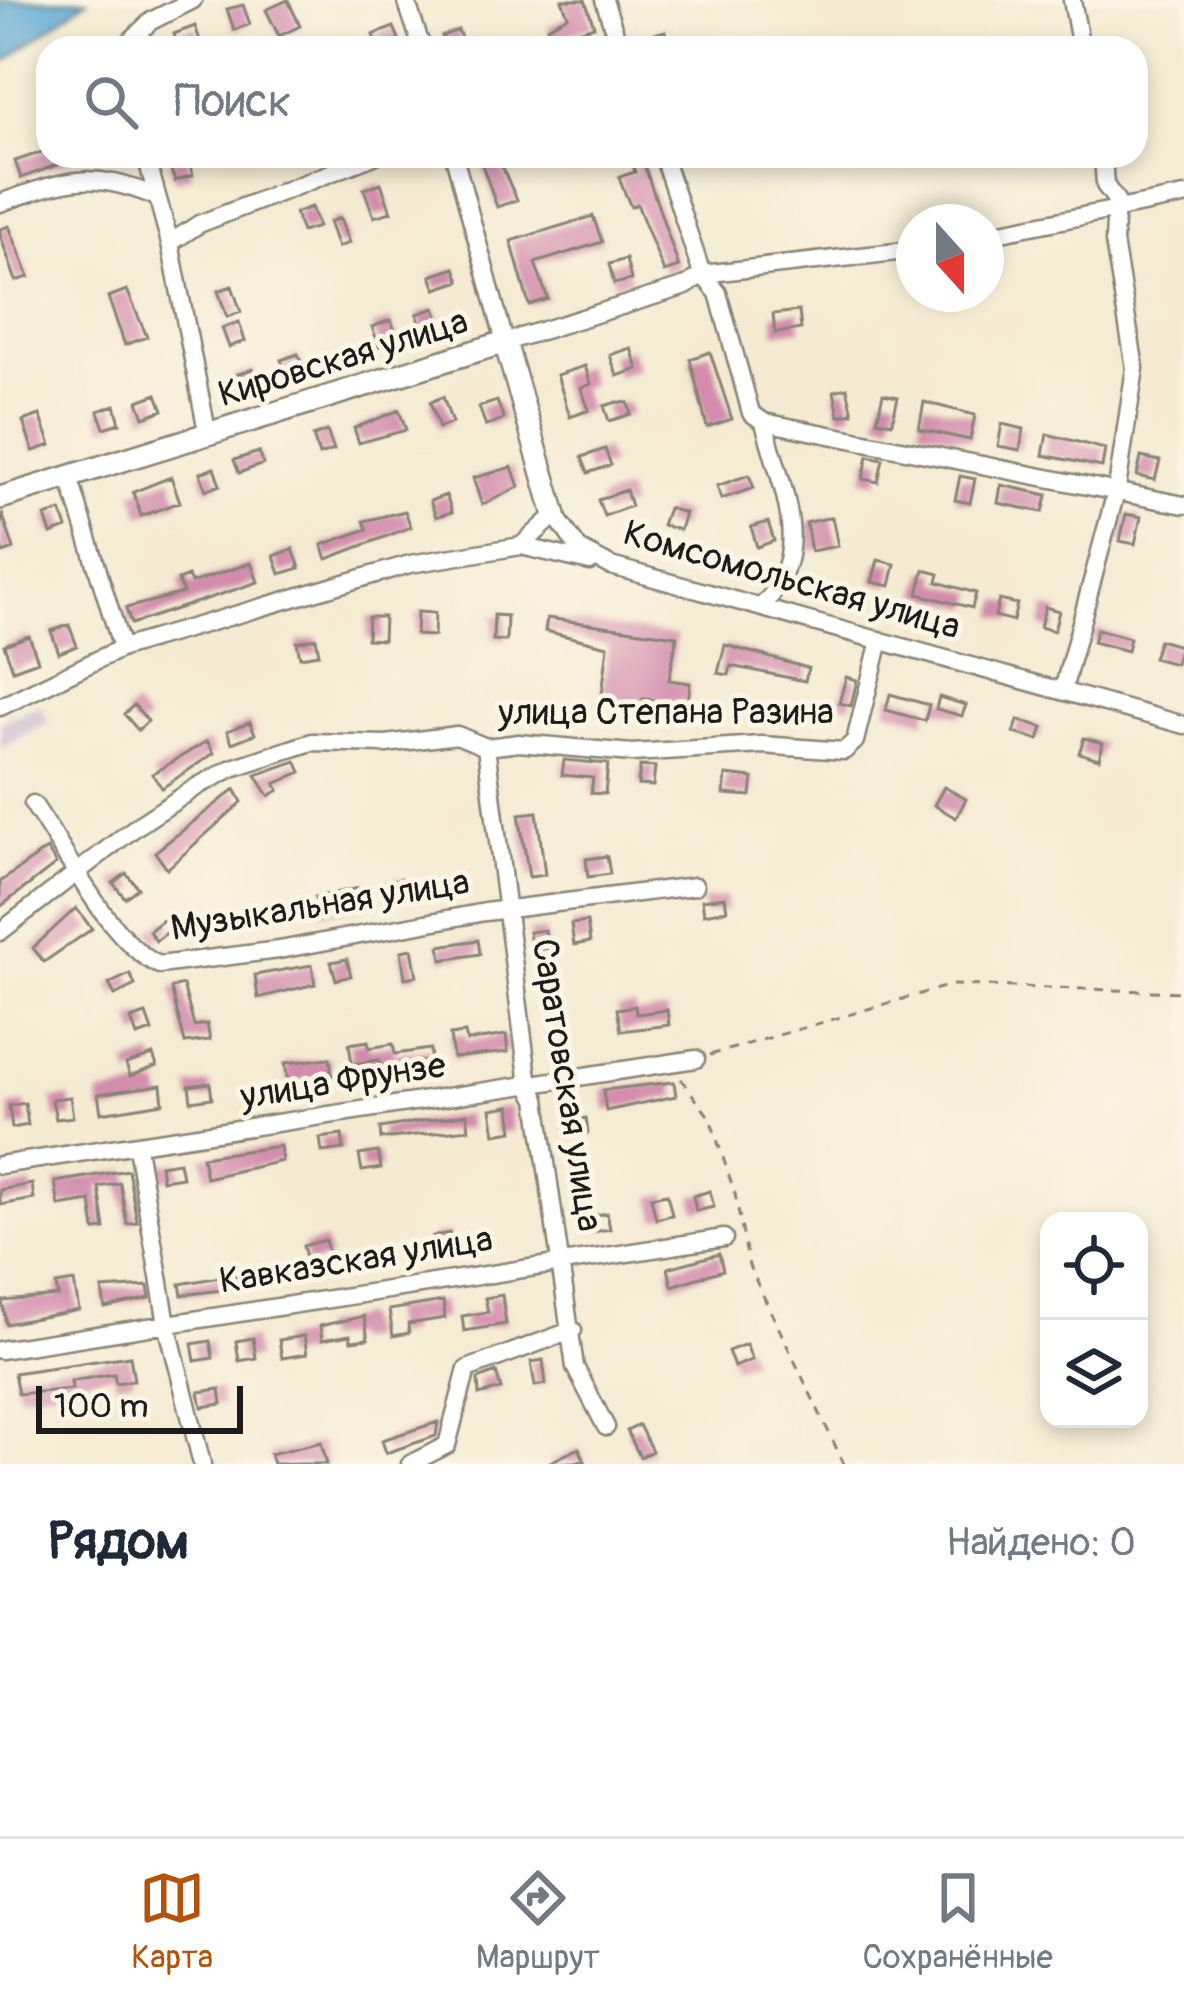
<!DOCTYPE html>
<html lang="ru">
<head>
<meta charset="utf-8">
<style>
  body { margin:0; font-family:Pangolin,sans-serif; background:#f6f6f7; color:#1f2937 }
  .controls { position:absolute; right:36px; bottom:36px; display:grid; overflow:hidden; border-radius:24px; box-shadow:0 6px 18px #0003 }
  .controls button { width:108px; height:108px; display:grid; place-items:center; padding:0; border:0; border-bottom:3px solid #e0e1e3; background:#fff; color:#1f2937; font:60px sans-serif }
  .compass { position:absolute; left:896px; top:204px; width:108px; height:108px; border-radius:50%; background:#fff; box-shadow:0 6px 18px #0003; rotate:159deg }
  .scale { position:absolute; left:36px; bottom:30px; width:207px; box-sizing:border-box; padding-left:12px; border:6px solid #1c1c1c; border-top:0; font-size:33px; line-height:42px; white-space:nowrap; color:#1c1c1c; -webkit-text-stroke:9px #fcf5e5; paint-order:stroke }
  .list { margin:0; padding:0; list-style:none }
  h2 { display:flex; justify-content:space-between; align-items:center; height:156px; margin:0; padding:0 48px; font-size:51px }
  h2 small { font-size:39px; font-weight:400; color:#747a83 }
  .icon { flex:none; width:66px; height:66px; fill:none; stroke:currentColor; stroke-width:2; stroke-linecap:round; stroke-linejoin:round }
  .map { position:relative; flex:none; width:1184px; height:1464px; overflow:hidden }
  .search { position:absolute; background:#fff; box-shadow:0 6px 18px #0003; left:36px; right:36px; top:36px; height:132px; display:flex; align-items:center; gap:30px; box-sizing:border-box; padding:0 42px; border-radius:36px; color:#747a83; font-size:45px }
  .sheet { height:372px; background:#fff }
  nav { display:flex; justify-content:space-around; align-items:center; box-sizing:border-box; height:168px; border-top:3px solid #e0e1e3; background:#fff; font-size:33px; color:#747a83 }
  nav a { display:grid; justify-items:center; gap:6px }
  nav .on { color:#b45309 }
  .map>svg:first-child { display:block }
  .industrial { fill:#cbbfd4 }
  .water { fill:#5ea9d6; stroke:#3d6279; stroke-width:3 }
  .building { fill:#d38cad }
  .lines { fill:none; stroke-linecap:round; stroke-linejoin:round }
  .minor-casing { stroke:#888477; stroke-width:21 }
  .major-casing { stroke:#888477; stroke-width:26 }
  .path { stroke:#888477; stroke-width:3; stroke-dasharray:9 9; stroke-linecap:butt }
  .minor { stroke:#fff; stroke-width:16 }
  .major { stroke:#fff; stroke-width:21 }
  .labels { text-anchor:middle; dominant-baseline:central; stroke-width:10; stroke-linejoin:round; paint-order:stroke }
  .street-label { font-size:36px; fill:#1c1c1c; stroke:#fcf5e5 }
</style>
</head>
<body>
<div class="map">
<svg width="1184" height="1464" viewBox="0 0 1184 1464">
  <rect width="100%" height="100%" fill="#fcf5e5"/>
  <filter id="ink" filterUnits="userSpaceOnUse"><feTurbulence type="fractalNoise" baseFrequency=".00833" numOctaves="2"/><feDisplacementMap in="SourceGraphic" scale="24" xChannelSelector="R" yChannelSelector="G"/><feConvolveMatrix kernelMatrix="1 2 1 2 8 2 1 2 1" color-interpolation-filters="sRGB"/></filter>
  <filter id="wash" filterUnits="userSpaceOnUse"><feTurbulence type="fractalNoise" baseFrequency=".004" numOctaves="4" result="noise"/><feDisplacementMap in="SourceGraphic" scale="48" xChannelSelector="R" yChannelSelector="G"/><feGaussianBlur stdDeviation="2.7" result="paint"/><feColorMatrix in="noise" values="0 0 0 0 0 0 0 0 0 0 0 0 0 0 0 0 0 1.4 0 .05"/><feComposite in="paint" operator="in"/></filter>
  <g filter="url(#wash)">
    <rect width="100%" height="100%" fill="#f4ebd2"/>
    <path class="industrial" d="M40 704 48 722 0 749V723Z"/>
    <path class="water" d="M0 0H87L0 65Z"/>
    <g id="blocks">
      <path class="building" d="M288 0 300 26 279 36 266 10Z
        M562 0H585L594 26 553 39 547 27 568 16Z
        M243 5 250 24 234 30 227 9Z
        M195 26 201 43 178 48 174 34Z
        M394 27 399 39 377 47 373 35Z
        M458 30 465 48H446L442 36Z
        M665 31 669 48H644L642 37Z
        M48 150V156L76 158 21 178 15 161Z
        M186 156 193 175 175 181 168 162Z
        M479 156H497L517 200 497 207Z
        M630 156H641L679 267 664 272 637 204 631 207 624 191 619 177 635 172Z
        M381 183 391 212 374 217 364 189Z
        M311 207 318 227 302 232 295 213Z
        M593 216 602 242 535 263 548 299 529 305 511 241Z
        M340 218 349 243 338 247 329 222Z
        M9 226 29 277 16 281 0 235V229Z
        M626 259 631 280 614 284 609 264Z
        M455 268 460 281 436 289 431 276Z
        M232 286 241 312 227 317 218 291Z
        M127 290 147 337 125 345 108 297Z
        M435 308 441 325 423 331 417 314Z
        M799 311 801 329 775 333 773 314Z
        M391 320 398 339 379 346 372 327Z
        M239 322 245 341 229 347 222 328Z
        M631 348 638 369 617 376 610 355Z
        M710 352 732 419 707 427 690 359Z
        M298 354 304 369 287 375 281 360Z
        M585 366 591 384 581 388 589 410 570 417 557 375Z
        M253 369 259 385 237 392 232 376Z
        M847 388 853 413 839 416 834 391Z
        M157 394 163 410 144 417 138 401Z
        M883 394 898 397 892 423 877 420Z
        M443 397 452 423 439 428 430 402Z
        M497 401 504 419 486 426 479 407Z
        M617 402 628 403 631 414 609 421 604 406Z
        M924 402 975 415 970 440 919 429Z
        M115 405 120 423 104 428 98 411Z
        M399 410 406 430 359 443 354 428Z
        M40 415 51 445 33 451 23 421Z
        M1002 424 1024 429 1020 450 998 446Z
        M327 431 334 450 319 455 313 436Z
        M1047 434 1105 449 1102 467 1043 455Z
        M605 449 611 465 588 473 582 457Z
        M259 452 263 464 239 473 234 460Z
        M868 456 883 459 878 482 863 479Z
        M1141 457 1160 461 1155 480 1137 476Z
        M512 467 519 487 482 505 473 478Z
        M214 468 220 485 206 490 200 473Z
        M749 475 754 488 721 499 717 486Z
        M960 476 975 479 970 503 955 500Z
        M171 477 180 502 141 516 133 492Z
        M1001 485 1047 495 1043 512 998 503Z
        M626 490 631 506 604 516 598 500Z
        M446 495 452 512 436 517 430 501Z
        M668 508 685 513 680 530 662 525Z
        M61 511 67 528 51 534 45 516Z
        M405 511 411 527 327 559 322 545 367 529 364 521Z
        M2 513 14 549 3 553 0 543Z
        M1126 514 1141 517 1135 544 1120 541Z
        M832 517 838 546 811 551 806 523Z
        M768 522 774 541 757 547 751 527Z
        M293 549 300 568 280 574 274 556Z
        M878 560 895 564 890 586 872 582Z
        M251 563 258 582 131 624 126 608 183 593 178 580 188 576 191 583Z
        M924 570 939 574 937 582 976 593 972 608 918 594Z
        M999 600 1017 604 1013 621 995 616Z
        M1045 607 1059 611 1054 631 1040 627Z
        M417 612 435 613 434 636 416 635Z
        M494 615 507 616 506 641 493 640Z
        M368 617H384L383 640 367 639Z
        M547 618 677 636 669 680 690 683 688 704 643 699 642 708 601 703 608 646 545 631Z
        M69 625 77 646 59 653 51 631Z
        M1097 629 1130 638 1127 651 1093 642Z
        M29 636 38 661 13 670 4 645Z
        M316 638 319 654 300 657 297 642Z
        M1159 640 1180 646 1175 664 1153 658Z
        M725 645 808 668 805 681 731 666 729 675 718 673Z
        M846 677 857 680 851 706 839 703Z
        M890 694 929 705 925 721 886 710Z
        M939 697 966 705 962 716 936 709Z
        M134 705 148 721 138 730 124 714Z
        M1018 720 1043 727 1039 740 1014 733Z
        M250 722 255 734 232 743 227 731Z
        M1084 738 1103 743 1099 759 1079 753Z
        M207 741 214 753 162 788 152 774Z
        M564 760 608 764 605 794 591 793 593 778 562 775Z
        M296 761 301 772 275 784 279 790 269 796 256 775Z
        M640 766 655 767 653 786 638 785Z
        M726 775 753 778 751 796 724 794Z
        M944 787 966 799 956 818 934 805Z
        M235 789 242 802 167 869 155 852Z
        M537 812 545 875 529 877 519 814Z
        M47 849 56 864 0 907V882Z
        M607 856 610 874 588 877 586 859Z
        M126 873 138 888 125 898 113 883Z
        M401 878 406 897 388 902 383 883Z
        M359 888 364 907 319 913 315 897Z
        M725 897 727 910 704 914 702 900Z
        M76 908 92 929 44 962 33 948Z
        M167 917 174 927 156 941 149 931Z
        M211 917 217 934 200 939 195 922Z
        M587 922 590 942 574 945 571 924Z
        M545 930 548 948 532 951 529 932Z
        M478 940 480 954 442 960 440 946Z
        M412 949 417 976 405 978 401 951Z
        M347 959 351 976 336 980 331 962Z
        M312 965 315 984 258 998 255 975Z
        M130 974 135 985 115 995 109 984Z
        M183 985 194 1026 207 1024 210 1040 185 1043 171 988Z
        M635 1006 636 1014 667 1010 669 1025 621 1031 617 1009Z
        M146 1014 152 1031 137 1036 131 1019Z
        M465 1033 467 1041 506 1035 508 1052 453 1058 450 1035Z
        M368 1041 369 1048 393 1044 395 1054 430 1049 431 1061 380 1067 379 1060 352 1064 349 1044Z
        M153 1055 157 1066 130 1076 126 1064Z
        M330 1058 332 1076 288 1083 285 1063Z
        M674 1082 676 1096 606 1111 603 1090Z
        M210 1083 212 1098 191 1101 189 1086Z
        M161 1085 163 1103 101 1113 98 1094Z
        M70 1097 73 1117 56 1119 52 1099Z
        M25 1103 28 1125 12 1128 9 1106Z
        M510 1106 513 1131 495 1134 491 1109Z
        M467 1114 469 1129 381 1139 380 1128Z
        M586 1118 588 1133 567 1137 565 1121Z
        M342 1135 344 1149 322 1152 320 1138Z
        M280 1146 282 1161 206 1178 202 1157Z
        M378 1152 381 1168 362 1171 359 1155Z
        M179 1162 182 1177 162 1180 160 1165Z
        M128 1170 137 1222 127 1224 120 1183 99 1187 105 1229 95 1230 91 1201 59 1206 55 1182Z
        M32 1184 34 1199 0 1205V1190Z
        M710 1191 714 1207 696 1211 693 1196Z
        M667 1194 672 1215 656 1219 651 1197Z
        M607 1213 610 1229 587 1233 584 1217Z
        M449 1233 452 1251 436 1253 433 1236Z
        M325 1240 330 1258 308 1264 303 1246Z
        M719 1254 723 1270 672 1286 668 1268Z
        M234 1268 237 1288 182 1295 180 1284 220 1277 219 1270Z
        M74 1282 79 1310 6 1324 2 1301 58 1296 56 1285Z
        M148 1286 150 1298 105 1308 102 1289Z
        M502 1295 506 1324 464 1331 462 1316 488 1312 485 1298Z
        M443 1301 445 1318 408 1324 409 1333 393 1336 389 1310Z
        M364 1316 368 1339 351 1341 350 1335 322 1340 320 1326Z
        M304 1336 307 1354 282 1358 279 1340Z
        M253 1338 256 1358 239 1361 236 1341Z
        M210 1341 213 1358 195 1361 192 1344Z
        M746 1344 752 1360 734 1367 728 1351Z
        M130 1356 134 1380 116 1383 114 1374 71 1381 72 1389 18 1394 14 1373Z
        M543 1360 546 1384 535 1386 531 1362Z
        M496 1372 501 1389 479 1395 478 1379Z
        M220 1389 222 1404 202 1407 199 1392Z
        M438 1422 436 1436 386 1453 382 1440Z
        M639 1425 652 1451 640 1457 627 1431Z
        M321 1442 327 1464H273L270 1454Z
        M579 1448 585 1461 546 1464Z"/>
    </g>
  </g>
  <g filter="url(#ink)">
    <use href="#blocks" fill-opacity="0" stroke="#888477" stroke-width="3"/>
    <g class="lines">
      <g class="minor-casing">
        <path id="minor" d="M406 0 422 48
          M604 0 620 48
          M1072 0 1081 48
          M123 48 151 21 193 0
          M146 156 170 243 208 436
          M454 156 505 342 686 286 702 274
          M663 156 702 274 718 293 751 413 764 422C781 490 816 551 761 607
          M0 203C65 180 90 169 157 197
          M986 235 1184 196
          M170 243 199 224 374 156
          M702 274 914 250
          M764 422 1184 505
          M69 477 122 648
          M521 546 590 562
          M1063 690 1117 488 1135 368 1114 242 1116 200 1105 185 1103 156
          M0 707 122 648 410 564 521 546 555 515 579 549 611 566 1184 725
          M486 747 529 1085 537 1099 575 1367 606 1427
          M33 804C65 849 110 943 159 965L279 950 485 912 695 886
          M0 932 137 826 198 786 232 768 312 742 386 744 457 735 486 747 519 743 632 753 762 745 844 751 855 741 880 640
          M137 1147 167 1324 202 1464
          M0 1165 696 1059
          M0 1350 724 1238
          M410 1464 447 1445 467 1369 573 1330"/>
      </g>
      <g class="major-casing">
        <path id="major" d="M0 498 505 342 555 515"/>
      </g>
      <path class="path" d="M710 1055 951 985 1184 992
        M681 1079 710 1118 735 1194 749 1266 844 1464"/>
      <use href="#minor" class="minor"/>
      <use href="#major" class="major"/>
    </g>
  </g>
  <g class="labels">
    <g class="street-label">
      <text transform="translate(343 358) rotate(-17)">Кировская улица</text>
      <text transform="translate(792 580) rotate(16)">Комсомольская улица</text>
      <text x="666" y="712">улица Степана Разина</text>
      <text transform="translate(320 905) rotate(-9)">Музыкальная улица</text>
      <text transform="translate(343 1081) rotate(-9)">улица Фрунзе</text>
      <text transform="translate(567 1085) rotate(81)">Саратовская улица</text>
      <text transform="translate(356 1260) rotate(-9)">Кавказская улица</text>
    </g>
  </g>
</svg>
<div class="controls">
<button><svg class="icon" aria-label="locate" viewBox="0 0 24 24"><circle cx="12" cy="12" r="6"/><path d="M12 2v4M12 18v4M2 12h4M18 12h4"/></svg></button>
<button><svg class="icon" aria-label="layers" viewBox="0 0 24 24"><path d="M12 4l9 5-9 5-9-5zM3 14l9 5 9-5"/></svg></button>
</div>
<svg class="compass" viewBox="-18 -18 36 36"><path d="M0-13l5 13h-10z" fill="#e53935"/><path d="M0 13l5-13h-10z" fill="#747a83"/></svg>
<div class="scale">100 m</div>
<div class="search"><svg class="icon" aria-label="search" viewBox="0 0 24 24"><circle cx="10" cy="10" r="6"/><path d="M15 15l6 6"/></svg>Поиск</div>
</div>
<section class="sheet">
<h2>Рядом<small>Найдено: 0</small></h2>
<ul class="list">
</ul>
</section>
<nav>
<a class="on"><svg class="icon" aria-label="map" viewBox="0 0 24 24"><path d="M3 6l6-2 6 2 6-2v14l-6 2-6-2-6 2zM9 4v14M15 6v14"/></svg>Карта</a>
<a><svg class="icon" aria-label="directions" viewBox="0 0 24 24"><path d="M12 3l9 9-9 9-9-9zM9 14v-3h6M13 9l2 2-2 2"/></svg>Маршрут</a>
<a><svg class="icon" aria-label="saved" viewBox="0 0 24 24"><path d="M7 4h10v16l-5-4-5 4z"/></svg>Сохранённые</a>
</nav>
</body>
</html>
